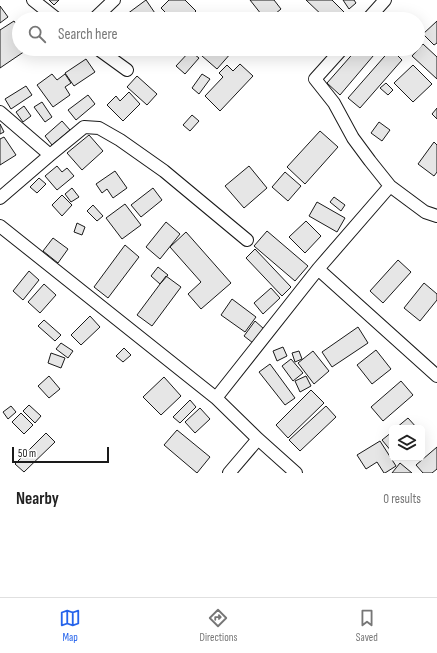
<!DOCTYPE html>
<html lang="en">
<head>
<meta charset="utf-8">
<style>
  body { margin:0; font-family:"Sofia Sans Condensed",sans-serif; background:#f2f2f2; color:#222 }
  .controls { position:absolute; right:12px; bottom:12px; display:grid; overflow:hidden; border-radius:6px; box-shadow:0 4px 16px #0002 }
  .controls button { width:36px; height:36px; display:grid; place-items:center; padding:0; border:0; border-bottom:1px solid #e0e0e0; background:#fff; color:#222; font:20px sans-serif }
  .scale { position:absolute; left:12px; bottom:10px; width:97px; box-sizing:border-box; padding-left:4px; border:2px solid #1a1a1a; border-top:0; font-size:11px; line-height:14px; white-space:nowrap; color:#1a1a1a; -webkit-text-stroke:3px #fff; paint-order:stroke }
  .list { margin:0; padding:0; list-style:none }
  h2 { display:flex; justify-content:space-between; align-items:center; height:52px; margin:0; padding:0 16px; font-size:17px }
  h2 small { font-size:13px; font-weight:400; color:#767676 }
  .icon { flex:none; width:22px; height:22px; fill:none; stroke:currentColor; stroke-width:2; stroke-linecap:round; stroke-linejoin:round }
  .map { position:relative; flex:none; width:437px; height:473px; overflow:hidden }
  .search { position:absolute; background:#fff; box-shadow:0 4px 16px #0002; left:12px; right:12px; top:12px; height:44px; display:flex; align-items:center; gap:10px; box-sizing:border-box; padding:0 14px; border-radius:22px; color:#767676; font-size:15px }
  .sheet { height:124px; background:#fff }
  nav { display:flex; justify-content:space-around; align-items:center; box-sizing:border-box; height:56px; border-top:1px solid #e0e0e0; background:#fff; font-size:11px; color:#767676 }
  nav a { display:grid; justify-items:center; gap:2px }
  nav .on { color:#2563eb }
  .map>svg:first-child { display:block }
  .building { fill:#e6e6e6; stroke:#1a1a1a }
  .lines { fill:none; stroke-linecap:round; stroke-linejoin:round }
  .street-casing { stroke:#1a1a1a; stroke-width:14 }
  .street { stroke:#fff; stroke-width:12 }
</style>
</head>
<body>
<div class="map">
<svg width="437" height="473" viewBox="0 0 437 473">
  <rect width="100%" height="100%" fill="#fff"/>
  <path class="building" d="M49 0H59L54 5Z
    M146 0 159 19H125L123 17Z
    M169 0H185L196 11 188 19H172L161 8Z
    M250 0H274L281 9 269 19H265Z
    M306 0H332L349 17 347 19H326Z
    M343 0H354L356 3 349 9Z
    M0 6 8 17 0 23Z
    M14 21 19 28V49H28L0 68V30Z
    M437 21V43L434 45 423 34Z
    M423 44 437 57V79L412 56Z
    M194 49H226L231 53 217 69Z
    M278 49H288L283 54Z
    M357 49H379L340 95 327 83Z
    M391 49 402 60 360 108 348 98Z
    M190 51 199 58 185 74 176 66Z
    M86 59 95 72 74 86 65 73Z
    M240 64 253 76 220 111 205 96 223 77 219 73 227 65 233 71Z
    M413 65 432 84 413 102 394 83Z
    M52 74 57 80 65 74 71 83 65 87 70 95 53 107 37 85Z
    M202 74 210 79 199 94 192 88Z
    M137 76 157 94 147 105 127 87Z
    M386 83 393 90 388 95 380 88Z
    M26 86 32 95 11 109 5 99Z
    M129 92 140 104 123 121 107 105 116 96 120 101Z
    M88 95 95 104 76 120 68 110Z
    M42 102 52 117 45 122 34 107Z
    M24 106 31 116 23 122 16 112Z
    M437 108V119L432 114Z
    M192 115 199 121 190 131 183 125Z
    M62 121 70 130 52 145 45 136Z
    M379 122 390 130 382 141 371 133Z
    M0 124 4 132 0 134Z
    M320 131 338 147 305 184 287 167Z
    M89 135 103 151 82 170 67 153Z
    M4 137 16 155 0 165V139Z
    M434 142 437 145V172L434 176 418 164Z
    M57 166 62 172 67 168 74 176 57 190 45 176Z
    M249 166 267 188 244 208 225 186Z
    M115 171 127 188 113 198 107 189 102 193 96 184Z
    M285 172 301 186 288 201 272 187Z
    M39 178 46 184 37 193 30 187Z
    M72 188 79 197 71 202 65 194Z
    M153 188 162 200 141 217 131 205Z
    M62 195 72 205 62 216 52 205Z
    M334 197 345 205 341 211 330 202Z
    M317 202 345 218 337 232 309 216Z
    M125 204 141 225 122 239 106 218Z
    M93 205 103 216 97 221 87 211Z
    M306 221 321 236 305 253 289 237Z
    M166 222 180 234 160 259 146 247Z
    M77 223 85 227 82 235 74 232Z
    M267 231 308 266 295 281 254 246Z
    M186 232 231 283 201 309 188 294 201 282 170 247Z
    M53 238 68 249 58 263 43 251Z
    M125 245 139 257 108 298 94 287Z
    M255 249 291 287 282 296 246 258Z
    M398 260 411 272 383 303 370 291Z
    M158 267 168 275 160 284 151 276Z
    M29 271 39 280 23 300 13 291Z
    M166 276 181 287 152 326 137 315Z
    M424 283 437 294V300L420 321 404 308Z
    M44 284 56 295 40 313 28 302Z
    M271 288 280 298 263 314 254 303Z
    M232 299 256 317 245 332 221 315Z
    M90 316 100 327 81 345 71 335Z
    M44 320 61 335 55 341 38 326Z
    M255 321 264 329 253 343 244 336Z
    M358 327 368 343 332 367 322 352Z
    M61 343 73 351 68 358 56 349Z
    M283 347 287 356 277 361 273 351Z
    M124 348 131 355 123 362 116 356Z
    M376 350 391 369 372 384 357 365Z
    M299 351 302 359 295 362 292 353Z
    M313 351 329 371 314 384 298 363Z
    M51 353 65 358 61 368 48 363Z
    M291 359 303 373 293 381 282 366Z
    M270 364 295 398 285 405 259 372Z
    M49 376 60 389 49 398 38 386Z
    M306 376 311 386 300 392 295 381Z
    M164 377 181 396 161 415 143 397Z
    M401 381 413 395 383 421 371 407Z
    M311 390 324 403 288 438 276 425Z
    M190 400 196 407 180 423 173 417Z
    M29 405 41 416 35 423 23 411Z
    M11 406 16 412 8 419 3 412Z
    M326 406 336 417 300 451 289 440Z
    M200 408 210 419 195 433 185 422Z
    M21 413 33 425 24 434 12 422Z
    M408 418 417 428H396Z
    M177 430 210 457 197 473 164 445Z
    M392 432V452L382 440Z
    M46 433 55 442 24 472 15 464Z
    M380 441 396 466 385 473H384L377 462 366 469 357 455Z
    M437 447V469L432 473H423L416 465Z
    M400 463 412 473H392Z"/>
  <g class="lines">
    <g class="street-casing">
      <path id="street" d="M33 0 57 19
        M94 19 114 0
        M368 19 385 0
        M98 49 127 70
        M342 49 315 79 334 103 353 138 370 161 390 186 425 212 437 216
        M0 112 50 155
        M0 198 50 155 84 127 99 128 120 140 164 171 247 240
        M0 226 216 398 258 439 296 473
        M318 269 437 376
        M216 398 318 269 390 186
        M229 473 258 439"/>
    </g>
    <use href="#street" class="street"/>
  </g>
</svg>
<div class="controls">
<button><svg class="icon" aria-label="layers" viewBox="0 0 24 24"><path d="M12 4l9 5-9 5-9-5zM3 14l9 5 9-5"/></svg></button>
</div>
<div class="scale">50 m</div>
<div class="search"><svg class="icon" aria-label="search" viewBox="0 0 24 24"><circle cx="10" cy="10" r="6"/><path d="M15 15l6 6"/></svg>Search here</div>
</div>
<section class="sheet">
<h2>Nearby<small>0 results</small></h2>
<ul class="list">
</ul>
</section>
<nav>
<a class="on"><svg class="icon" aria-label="map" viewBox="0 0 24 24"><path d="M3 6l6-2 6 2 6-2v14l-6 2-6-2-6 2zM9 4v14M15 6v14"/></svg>Map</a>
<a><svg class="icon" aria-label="directions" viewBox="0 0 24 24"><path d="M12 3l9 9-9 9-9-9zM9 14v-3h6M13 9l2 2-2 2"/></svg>Directions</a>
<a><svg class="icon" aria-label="saved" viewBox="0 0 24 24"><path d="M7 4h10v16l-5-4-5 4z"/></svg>Saved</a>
</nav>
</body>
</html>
